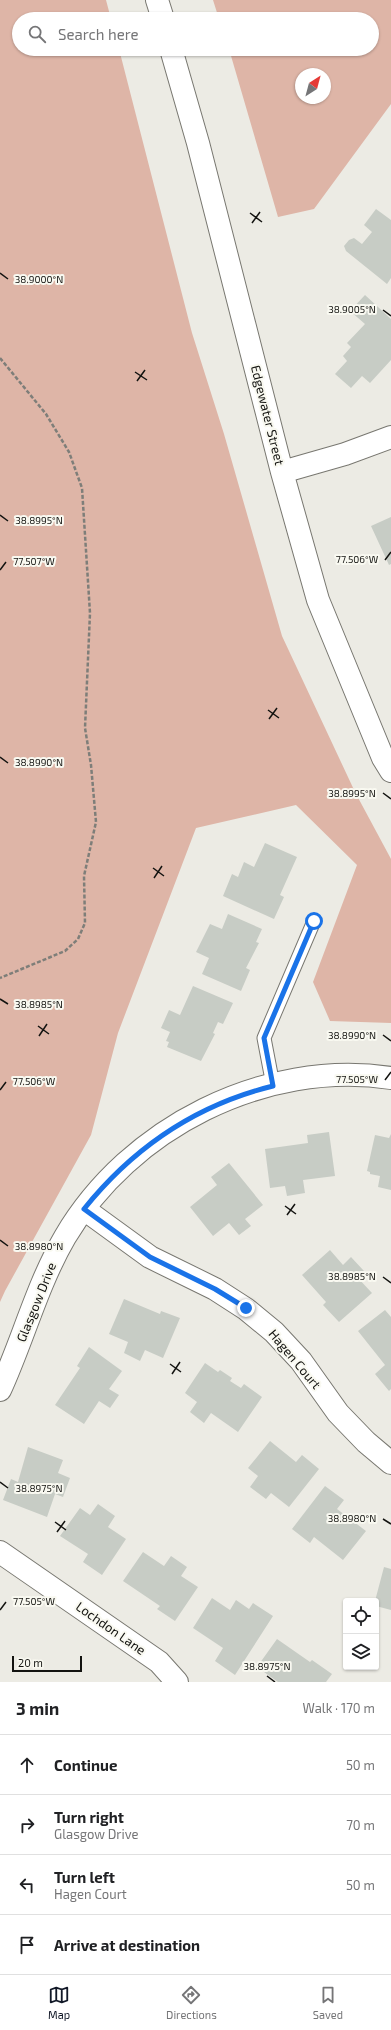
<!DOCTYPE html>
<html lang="en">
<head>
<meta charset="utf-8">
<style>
  body { margin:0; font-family:"Exo 2",sans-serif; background:#f2f2f2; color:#202124 }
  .controls { position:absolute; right:12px; bottom:12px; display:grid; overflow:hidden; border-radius:4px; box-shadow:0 1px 3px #0004 }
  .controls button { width:36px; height:36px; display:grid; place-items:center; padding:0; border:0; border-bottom:1px solid #e0e0e0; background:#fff; color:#202124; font:20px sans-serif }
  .compass { position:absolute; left:295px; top:68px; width:36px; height:36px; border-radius:50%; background:#fff; box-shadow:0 1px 3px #0004; rotate:36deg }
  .scale { position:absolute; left:12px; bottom:10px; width:70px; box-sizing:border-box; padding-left:4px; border:2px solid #131310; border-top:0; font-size:11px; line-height:14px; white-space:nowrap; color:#131310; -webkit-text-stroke:3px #f9f9f1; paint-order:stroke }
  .stop { position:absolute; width:12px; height:12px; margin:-9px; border:3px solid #1a73e8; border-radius:50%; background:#fff }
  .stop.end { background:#1a73e8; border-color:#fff; box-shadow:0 1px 4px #0008 }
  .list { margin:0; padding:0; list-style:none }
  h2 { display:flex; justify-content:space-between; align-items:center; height:52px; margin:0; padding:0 16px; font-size:17px }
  h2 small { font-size:13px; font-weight:400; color:#757577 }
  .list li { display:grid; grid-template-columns:26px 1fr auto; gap:12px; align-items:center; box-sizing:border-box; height:60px; padding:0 16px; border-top:1px solid #e0e0e0 }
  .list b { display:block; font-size:15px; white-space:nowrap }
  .list p { margin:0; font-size:13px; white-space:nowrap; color:#757577 }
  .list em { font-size:13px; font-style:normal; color:#757577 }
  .icon { flex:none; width:22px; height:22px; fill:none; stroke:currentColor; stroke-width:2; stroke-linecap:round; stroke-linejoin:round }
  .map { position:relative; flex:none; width:391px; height:1682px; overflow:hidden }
  .search { position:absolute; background:#fff; box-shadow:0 1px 3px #0004; left:12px; right:12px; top:12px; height:44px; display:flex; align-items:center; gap:10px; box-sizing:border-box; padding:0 14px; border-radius:22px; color:#757577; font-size:15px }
  .sheet { height:292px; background:#fff }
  nav { display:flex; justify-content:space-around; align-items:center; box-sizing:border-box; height:56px; border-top:1px solid #e0e0e0; background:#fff; font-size:11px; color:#757577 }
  nav a { display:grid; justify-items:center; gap:2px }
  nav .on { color:#111827 }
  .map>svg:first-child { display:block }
  .green { fill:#deb5a7; fill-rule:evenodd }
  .building { fill:#c7ccc5 }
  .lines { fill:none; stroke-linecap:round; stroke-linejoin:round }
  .service-casing { stroke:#787770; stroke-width:15 }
  .minor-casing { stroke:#787770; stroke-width:24 }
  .tertiary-casing { stroke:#787770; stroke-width:24 }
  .path { stroke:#7e7e79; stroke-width:2.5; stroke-dasharray:4 2; stroke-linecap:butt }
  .service { stroke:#fff; stroke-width:13 }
  .minor { stroke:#fff; stroke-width:22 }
  .tertiary { stroke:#fff; stroke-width:22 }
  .route { stroke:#1a73e8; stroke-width:5 }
  .ticks { fill:none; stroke:#131310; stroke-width:1.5 }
  .labels { text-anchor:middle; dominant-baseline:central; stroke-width:4; stroke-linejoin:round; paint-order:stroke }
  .street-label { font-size:13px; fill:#131310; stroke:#f9f9f1 }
  .ticks-label { font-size:10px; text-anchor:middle; fill:#131310; stroke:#f9f9f1; stroke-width:4; stroke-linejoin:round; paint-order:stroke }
</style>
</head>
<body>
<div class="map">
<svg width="391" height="1682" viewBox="0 0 391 1682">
  <rect width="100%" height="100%" fill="#ecebe4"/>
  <path class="green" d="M0 0H106L111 19H19V49H119L192 333 224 434 282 636 355 792 391 859V1023L330 1021 313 982 357 865 296 805 196 828 118 1033 91 1135 5 1291 0 1302Z
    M213 0H391V104L314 209 278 217 229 49H372V19H219ZM301 74H325V98H301Z"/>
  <path class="building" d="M376 209 391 220V278L387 284 346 251 344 246 349 240 354 238 362 244 372 232 364 225Z
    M365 295 391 319V360L370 383 362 376 351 388 335 374 347 361 343 356 351 347 347 343 365 324 350 311Z
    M391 517V564L389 565 371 526Z
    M265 843 297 857 280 895 284 897 274 919 223 896 232 874 238 877 244 862 254 867Z
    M228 914 262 929 256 942 259 943 246 968 250 970 241 991 202 974 209 958 196 952 210 924 222 929Z
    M193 986 233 1003 223 1024 218 1022 213 1033 215 1034 201 1061 167 1047 169 1042 166 1041 170 1032 161 1028 169 1010 180 1015Z
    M329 1132 335 1176 303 1180 305 1193 287 1196 285 1186 270 1188 265 1149 308 1143 307 1135Z
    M391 1134V1190L378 1187 380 1176 370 1174V1172L367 1171 375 1135 389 1138Z
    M229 1163 263 1205 245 1219 251 1226 239 1235 229 1223 213 1236 190 1207 217 1185 211 1177Z
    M330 1250 343 1265 351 1257 364 1271 357 1277 372 1293 339 1322 323 1305 326 1302 302 1275Z
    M124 1299 160 1314 161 1311 180 1318 163 1358 145 1350 140 1361 124 1353 128 1342 109 1334Z
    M385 1310 391 1317V1389L389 1391 375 1374 385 1365 358 1331Z
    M89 1347 122 1371 109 1389 119 1395 110 1408 99 1401 84 1424 55 1405 80 1368 77 1366Z
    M205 1363 218 1372 220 1370 232 1378 230 1381 241 1388 244 1384 262 1397 238 1432 211 1413 204 1423 190 1412 197 1402 185 1393Z
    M270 1441 296 1462 302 1455 319 1469 289 1507 271 1493 266 1499 250 1487 258 1476 248 1468Z
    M28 1447 63 1460 58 1473 70 1478 63 1497 55 1494 47 1517 3 1500 11 1479 18 1482Z
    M325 1486 344 1500 337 1509 366 1531 343 1560 314 1537 310 1543 292 1529Z
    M98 1504 115 1516 108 1527 126 1539 102 1575 83 1562 88 1554 60 1536 80 1508 90 1515Z
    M143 1552 164 1566 171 1556 187 1567 181 1576 198 1587 175 1621 157 1609 160 1606 123 1581Z
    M384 1567 391 1569V1610L376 1606 375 1601Z
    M212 1598 230 1610 236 1600 249 1609 253 1603 273 1616 235 1675 215 1661 223 1648 193 1628Z
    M277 1639 310 1662 312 1660 332 1674 326 1682H278L257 1667Z"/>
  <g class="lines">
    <g class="service-casing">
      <path id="service" d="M273 1085 264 1038 314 921"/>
    </g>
    <g class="minor-casing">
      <path id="minor" d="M84 1209 150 1257 215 1289 246 1309 274 1332 301 1361 338 1413 366 1442 391 1463
        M0 1390C23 1340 37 1285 65 1237 129 1128 264 1059 391 1078
        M0 1552 159 1662 177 1682"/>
    </g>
    <g class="tertiary-casing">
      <path id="tertiary" d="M157 0 163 19
        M171 49 198 143 282 472 318 600 383 758 391 771
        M282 472 345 454 391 437"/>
    </g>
    <path class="path" d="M0 358 46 414 69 452 82 488 90 613 85 728 91 765 96 822 84 876 85 923 78 939 65 951 0 978"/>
    <use href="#service" class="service"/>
    <use href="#minor" class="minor"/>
    <use href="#tertiary" class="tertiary"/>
  </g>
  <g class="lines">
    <path class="route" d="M246 1308 215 1289 150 1257 84 1209C133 1148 196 1105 273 1086L264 1038 314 921"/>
  </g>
  <path class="ticks" d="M250 213 262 222M252 223 260 212M0 273 8 279M383 310 391 316M135 372 147 380M137 381 145 370M0 515 8 521M385 560 391 552M0 570 6 562M268 710 279 718M269 719 277 708M0 757 8 763M383 793 391 799M153 868 164 876M154 878 162 866M0 999 8 1004M38 1026 49 1034M383 1035 391 1041M39 1036 47 1024M385 1080 391 1072M0 1090 6 1082M285 1206 296 1214M287 1215 295 1204M0 1240 8 1246M383 1277 391 1283M170 1364 181 1372M172 1374 180 1362M0 1482 8 1488M383 1519 391 1524M55 1522 66 1530M57 1532 65 1521M0 1610 6 1602M267 1676 275 1682"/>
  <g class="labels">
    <g class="street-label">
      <text transform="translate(268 415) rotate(76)">Edgewater Street</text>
      <text transform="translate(36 1302) rotate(-68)">Glasgow Drive</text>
      <text transform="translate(295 1359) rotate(50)">Hagen Court</text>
      <text transform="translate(111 1628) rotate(35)">Lochdon Lane</text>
    </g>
  </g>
  <g class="ticks-label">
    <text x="39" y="283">38.9000°N</text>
    <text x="352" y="313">38.9005°N</text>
    <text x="39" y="524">38.8995°N</text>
    <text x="357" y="563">77.506°W</text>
    <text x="34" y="565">77.507°W</text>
    <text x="39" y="766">38.8990°N</text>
    <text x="352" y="797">38.8995°N</text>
    <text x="39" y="1008">38.8985°N</text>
    <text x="352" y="1039">38.8990°N</text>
    <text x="357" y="1083">77.505°W</text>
    <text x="34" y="1085">77.506°W</text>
    <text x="39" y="1250">38.8980°N</text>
    <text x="352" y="1280">38.8985°N</text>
    <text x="39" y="1492">38.8975°N</text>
    <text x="352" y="1522">38.8980°N</text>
    <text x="34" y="1605">77.505°W</text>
    <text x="267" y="1670">38.8975°N</text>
  </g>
</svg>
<div class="controls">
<button><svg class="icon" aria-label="locate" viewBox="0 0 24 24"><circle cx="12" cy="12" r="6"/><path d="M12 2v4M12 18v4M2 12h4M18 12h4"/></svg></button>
<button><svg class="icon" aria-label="layers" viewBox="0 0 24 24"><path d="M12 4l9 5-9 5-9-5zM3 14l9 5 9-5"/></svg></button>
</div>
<svg class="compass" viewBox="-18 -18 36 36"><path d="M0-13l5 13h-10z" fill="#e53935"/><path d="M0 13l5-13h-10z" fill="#757577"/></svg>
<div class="scale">20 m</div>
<div class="stop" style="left:314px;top:921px"></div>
<div class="stop end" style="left:246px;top:1308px"></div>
<div class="search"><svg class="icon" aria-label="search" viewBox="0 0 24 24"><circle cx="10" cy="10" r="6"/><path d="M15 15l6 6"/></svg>Search here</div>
</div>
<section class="sheet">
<h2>3 min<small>Walk · 170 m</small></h2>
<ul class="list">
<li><svg class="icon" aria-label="ahead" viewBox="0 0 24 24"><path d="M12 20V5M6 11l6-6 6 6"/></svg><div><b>Continue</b></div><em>50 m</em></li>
<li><svg class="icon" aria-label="right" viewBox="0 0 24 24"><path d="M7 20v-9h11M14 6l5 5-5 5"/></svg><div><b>Turn right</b><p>Glasgow Drive</p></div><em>70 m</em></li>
<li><svg class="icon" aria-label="left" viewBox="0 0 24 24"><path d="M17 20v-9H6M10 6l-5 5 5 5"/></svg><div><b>Turn left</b><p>Hagen Court</p></div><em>50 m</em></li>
<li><svg class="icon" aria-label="arrive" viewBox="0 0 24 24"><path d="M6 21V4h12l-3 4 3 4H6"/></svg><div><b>Arrive at destination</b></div></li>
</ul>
</section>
<nav>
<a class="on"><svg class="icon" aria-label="map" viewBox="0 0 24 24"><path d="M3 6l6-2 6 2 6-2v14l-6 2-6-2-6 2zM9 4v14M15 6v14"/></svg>Map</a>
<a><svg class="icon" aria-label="directions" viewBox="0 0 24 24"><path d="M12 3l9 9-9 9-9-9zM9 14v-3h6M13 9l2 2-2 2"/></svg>Directions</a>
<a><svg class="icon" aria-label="saved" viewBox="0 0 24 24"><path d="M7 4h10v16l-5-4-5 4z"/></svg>Saved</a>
</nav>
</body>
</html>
